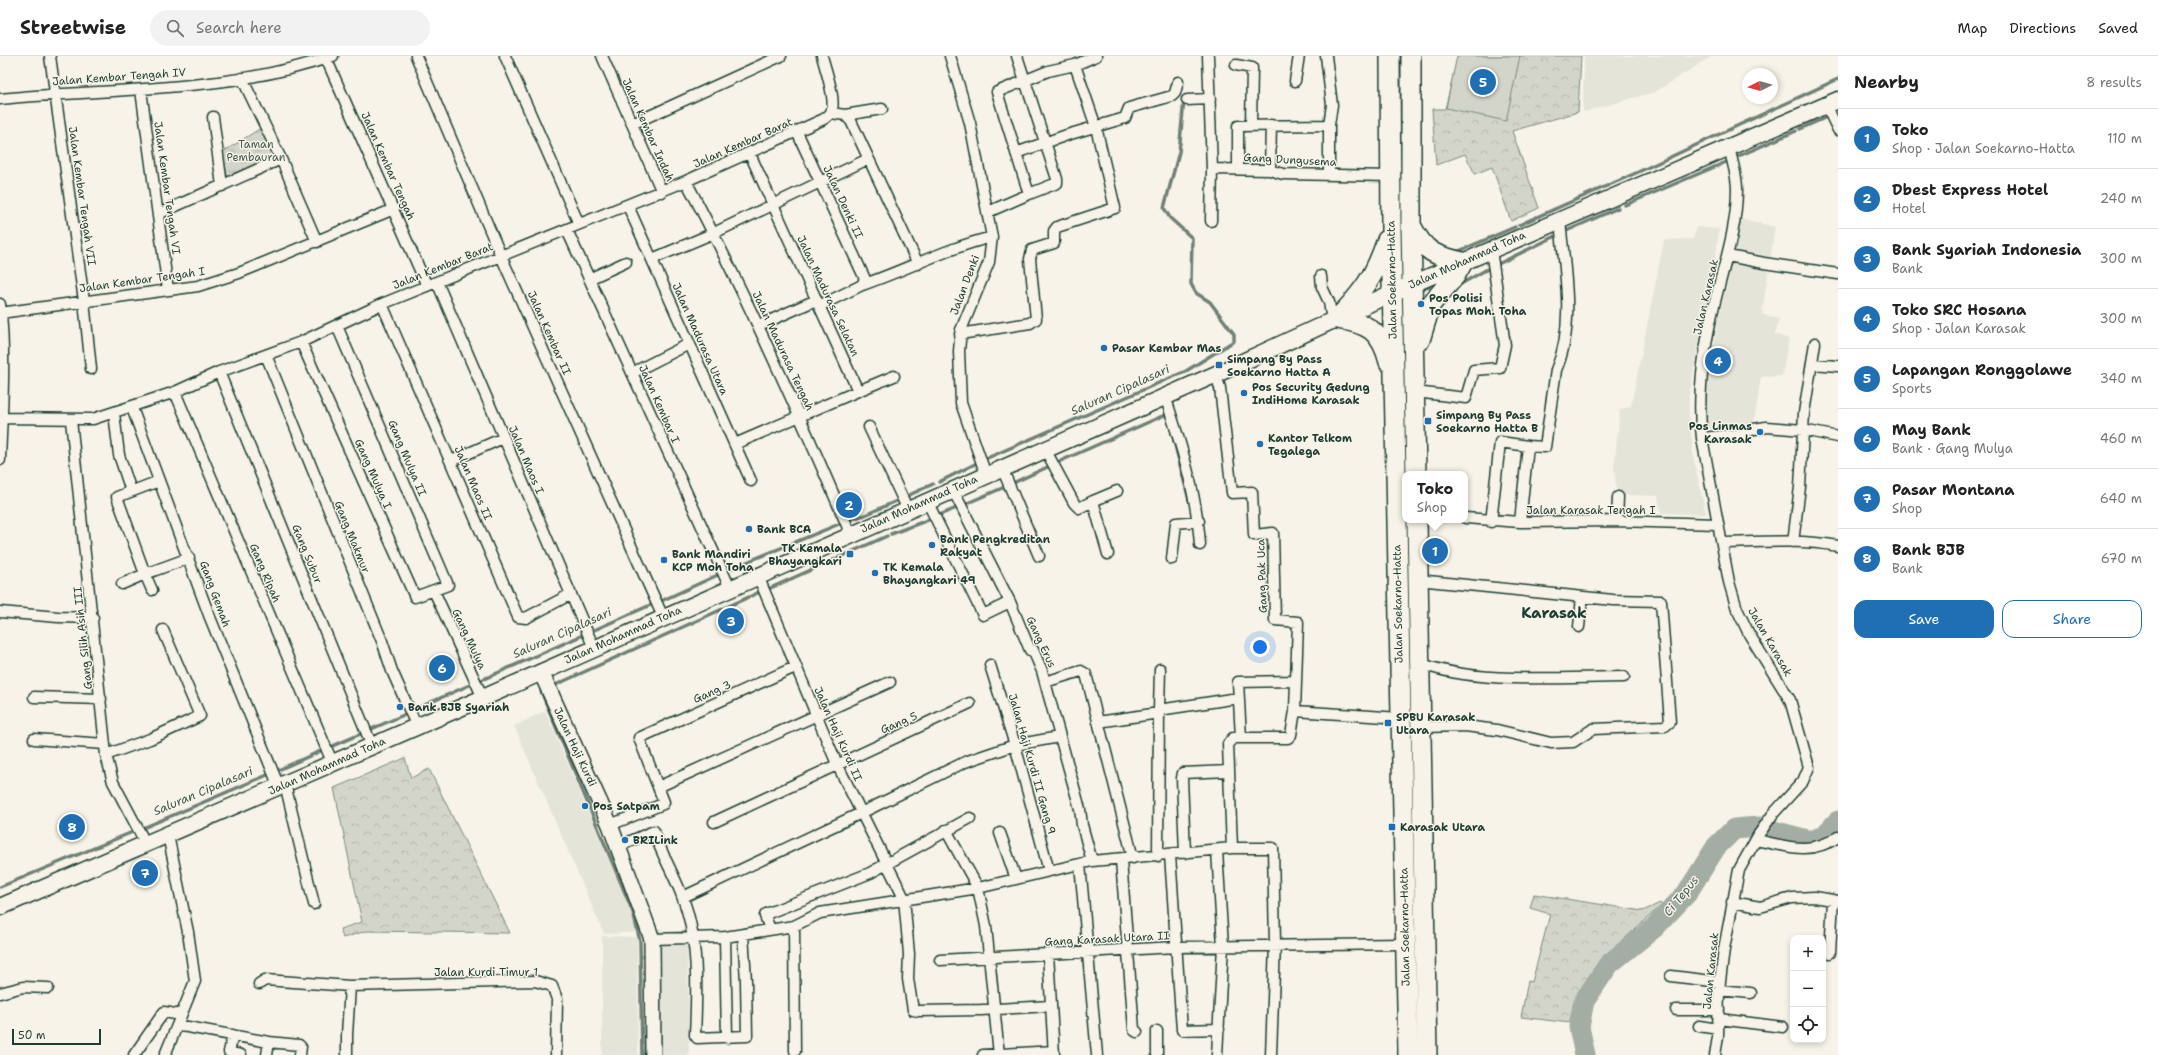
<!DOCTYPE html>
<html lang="en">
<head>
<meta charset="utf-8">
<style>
  body { margin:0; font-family:"Shantell Sans",sans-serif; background:#f2f2f2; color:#222 }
  .controls { position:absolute; right:12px; bottom:12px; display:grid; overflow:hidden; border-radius:8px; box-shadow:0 2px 6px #0003 }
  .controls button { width:36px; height:36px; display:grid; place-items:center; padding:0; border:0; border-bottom:1px solid #e0e0e0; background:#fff; color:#222; font:20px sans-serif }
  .compass { position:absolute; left:1742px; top:12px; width:36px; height:36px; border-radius:50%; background:#fff; box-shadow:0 2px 6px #0003; rotate:265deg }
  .scale { position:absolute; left:12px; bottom:10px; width:89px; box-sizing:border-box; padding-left:4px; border:2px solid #1f3d34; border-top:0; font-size:11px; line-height:14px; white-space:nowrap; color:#1f3d34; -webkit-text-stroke:3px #f7f3e8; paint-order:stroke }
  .you { position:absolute; left:1260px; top:591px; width:14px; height:14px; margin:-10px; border:3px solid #fff; border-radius:50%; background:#1a73e8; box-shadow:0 0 0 6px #1a73e833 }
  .badge { display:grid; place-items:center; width:26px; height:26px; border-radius:50%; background:#1f6fb2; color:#fff; font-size:13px; font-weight:700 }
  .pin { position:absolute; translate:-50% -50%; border:2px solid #fff; box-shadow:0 1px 4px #0006 }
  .popup { position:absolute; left:1402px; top:415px; width:66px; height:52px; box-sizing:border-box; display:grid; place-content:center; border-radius:8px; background:#fff; filter:drop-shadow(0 1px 3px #0005); font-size:13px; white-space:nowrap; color:#767676 }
  .popup b { font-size:15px; color:#222 }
  .popup::after { content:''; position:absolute; left:50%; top:100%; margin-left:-8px; border:8px solid transparent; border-top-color:#fff }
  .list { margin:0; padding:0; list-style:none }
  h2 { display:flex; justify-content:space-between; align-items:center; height:52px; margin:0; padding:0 16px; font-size:17px }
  h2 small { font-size:13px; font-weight:400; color:#767676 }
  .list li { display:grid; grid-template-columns:26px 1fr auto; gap:12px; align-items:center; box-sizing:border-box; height:60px; padding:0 16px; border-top:1px solid #e0e0e0 }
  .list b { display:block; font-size:15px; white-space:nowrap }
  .list p { margin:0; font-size:13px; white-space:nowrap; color:#767676 }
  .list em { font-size:13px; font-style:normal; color:#767676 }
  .actions { display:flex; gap:8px; padding:12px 16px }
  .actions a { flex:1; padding:9px 0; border:1px solid #1f6fb2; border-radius:12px; text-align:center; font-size:14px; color:#1f6fb2 }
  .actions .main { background:#1f6fb2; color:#fff }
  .icon { flex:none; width:22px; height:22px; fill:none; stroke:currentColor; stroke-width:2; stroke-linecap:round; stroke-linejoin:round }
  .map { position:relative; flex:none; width:1838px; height:999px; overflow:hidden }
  header { display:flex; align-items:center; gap:24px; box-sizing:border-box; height:56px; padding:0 20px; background:#fff; border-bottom:1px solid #e0e0e0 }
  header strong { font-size:19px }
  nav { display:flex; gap:22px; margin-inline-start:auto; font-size:14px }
  .search { width:280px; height:36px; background:#f2f2f2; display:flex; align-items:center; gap:10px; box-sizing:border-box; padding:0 14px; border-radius:22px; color:#767676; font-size:15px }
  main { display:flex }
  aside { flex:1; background:#fff }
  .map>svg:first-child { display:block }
  .built { fill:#e5e4d9 }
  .grass { fill:url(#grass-tufts); stroke:#79897f }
  .forest { fill:url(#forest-crowns); stroke:#79897f }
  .garden { fill:#d3d5ca; stroke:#79897f }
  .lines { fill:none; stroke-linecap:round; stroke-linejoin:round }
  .stream { stroke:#6f8077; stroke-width:3.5 }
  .river { stroke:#a4ada3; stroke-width:21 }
  .street-casing { stroke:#1f3d34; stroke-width:13 }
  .secondary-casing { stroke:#1f3d34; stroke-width:18 }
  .primary-casing { stroke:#1f3d34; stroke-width:19 }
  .highway-casing { stroke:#1f3d34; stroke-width:22 }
  .street { stroke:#f7f3e8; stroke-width:10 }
  .secondary { stroke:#f7f3e8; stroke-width:15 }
  .primary { stroke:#f7f3e8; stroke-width:16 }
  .highway { stroke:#f7f3e8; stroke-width:19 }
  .poi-dot { fill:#1f6fb2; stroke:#f7f3e8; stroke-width:1.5 }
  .labels { text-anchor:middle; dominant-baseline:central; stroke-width:3; stroke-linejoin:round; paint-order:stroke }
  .street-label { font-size:11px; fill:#1f3d34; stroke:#f7f3e8 }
  .park-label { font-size:11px; fill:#435b52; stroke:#f7f3e8 }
  .poi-label { font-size:11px; font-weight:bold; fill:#1f3d34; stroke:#f7f3e8; text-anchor:start }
  .water-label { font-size:12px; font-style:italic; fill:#405950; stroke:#f7f3e8 }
  .district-label { font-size:15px; font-weight:bold; fill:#1f3d34; stroke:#f7f3e8 }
</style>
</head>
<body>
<header>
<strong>Streetwise</strong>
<div class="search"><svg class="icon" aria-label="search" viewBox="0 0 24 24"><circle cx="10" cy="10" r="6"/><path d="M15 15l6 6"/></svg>Search here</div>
<nav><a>Map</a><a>Directions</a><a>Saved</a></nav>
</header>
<main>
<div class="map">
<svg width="1838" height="999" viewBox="0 0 1838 999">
  <defs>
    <pattern id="grass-tufts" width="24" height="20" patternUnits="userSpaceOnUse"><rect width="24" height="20" fill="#d3d5ca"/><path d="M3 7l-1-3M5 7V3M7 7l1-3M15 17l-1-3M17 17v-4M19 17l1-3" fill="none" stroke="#b5b8ae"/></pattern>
    <pattern id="forest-crowns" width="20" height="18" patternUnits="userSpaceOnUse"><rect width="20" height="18" fill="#d3d5ca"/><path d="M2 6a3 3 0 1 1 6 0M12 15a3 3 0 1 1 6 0" fill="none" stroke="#b5b8ae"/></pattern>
  </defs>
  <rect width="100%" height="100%" fill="#f7f3e8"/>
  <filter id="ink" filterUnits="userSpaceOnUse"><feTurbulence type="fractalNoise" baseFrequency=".025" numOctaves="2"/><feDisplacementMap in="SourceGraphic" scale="8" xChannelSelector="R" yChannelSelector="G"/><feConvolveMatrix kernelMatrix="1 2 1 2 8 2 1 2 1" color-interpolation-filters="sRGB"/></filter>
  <g filter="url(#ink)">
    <path class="built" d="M1584 0H1712L1655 36 1583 56Z
      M1741 163 1775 171 1762 258 1779 263 1775 278 1789 283 1782 320 1761 321 1754 366 1707 373 1704 336 1723 241Z
      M1697 171 1719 173 1713 222 1700 279 1689 340V361L1694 405 1706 458 1661 457 1658 440 1617 439 1614 412 1620 354 1631 350 1664 184 1693 183Z
      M545 655 640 876 604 878 514 670Z
      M656 871 687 884 689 999H659Z
      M602 880 637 881 638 999H602Z"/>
    <path class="grass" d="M264 70 279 102 228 126 223 96Z"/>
    <path class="forest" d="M1458 0H1581L1578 56 1512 75 1539 152 1511 165 1492 111 1475 118 1465 98 1436 109 1432 53H1445Z
      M405 702 411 722 429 713 510 877 366 875 343 882 340 873 362 866 334 732Z
      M1534 838 1643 855 1660 847 1662 849C1630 878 1574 922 1570 967L1521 961 1528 925 1532 926 1550 858 1530 852Z"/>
    <path class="garden" d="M1457 0H1520L1506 65 1446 52Z"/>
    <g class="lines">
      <path class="stream" d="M1800 73 1829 60
        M1734 102 1796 75
        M1625 149 1731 104
        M1519 169 1636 117 1838 23
        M1564 176 1618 152
        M1459 195 1515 171
        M1496 209 1560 178
        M1459 229 1491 211
        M1172 377 1189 444
        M1056 407 1167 358 1168 361
        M939 426 985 403 1186 315 1234 285V278L1210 246 1196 237 1191 228 1192 182 1170 162 1164 152 1179 96 1184 44
        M1011 428 1052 409
        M905 441 933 428
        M963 449 1007 430
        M937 460 959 451
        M848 464 865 459 901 443
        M891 478 933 462
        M725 515 844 466
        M766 534 887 480
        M659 546 722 517
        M477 626 655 547
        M551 631 762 535
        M544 634 541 635 633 856 640 885 642 999
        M411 655 474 627
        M367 675 408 657
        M328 692 365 676
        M276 715 325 693
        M143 772 272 717
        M0 831 135 775"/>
      <path class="river" d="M1585 999 1579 971 1584 945 1609 908 1655 871 1687 837 1716 791 1734 773 1758 771 1807 784H1815L1825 779 1838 765"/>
      <g class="street-casing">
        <path id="street" d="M50 0 84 245 91 313
          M325 0 427 230
          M416 0 501 200 663 561
          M505 0 579 168
          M602 0 662 136
          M950 0 970 67 992 181 989 206 961 274 959 295 961 347 986 419
          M1017 0 1057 123V127L1029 138
          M1208 0 1212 113 1211 165
          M1326 0 1332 49 1329 69V119
          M1236 9 1252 12 1251 69
          M242 22 281 103 317 186
          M1295 25 1299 0
          M141 34 168 234
          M0 43C111 32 227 37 333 0
          M1187 44 1210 43
          M1826 49 1838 74
          M831 57 845 59 851 65 918 208
          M845 59 882 53
          M213 61 222 130
          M632 68 781 0
          M797 76 865 223 862 229 819 250
          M1016 97 1067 79 1125 62 1129 52 1172 40 1175 37 1178 26
          M1212 113 1270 114 1283 118 1391 120
          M1238 113V70L1329 69
          M1270 114 1271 69
          M686 125C747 240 800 359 851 479
          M628 150 751 425
          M988 156 1029 138 997 36 1048 15 1075 9 1096 0
          M158 158 281 103
          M567 174 730 532
          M1728 200 1764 207 1838 218
          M652 203 714 177 868 103
          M1321 220 1322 231 1329 246 1332 265
          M589 223 626 206
          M437 226 594 592
          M862 229C906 214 947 192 992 181
          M0 248C6 300 2 352 0 404
          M382 248 518 561 526 562 571 538
          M0 257 198 230 239 217 394 153
          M758 270 816 244
          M960 278 1030 267 1036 263 1030 203 1032 194 1054 187V175L1057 171 1115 152 1096 71 1075 9
          M301 286 415 541 448 529 337 270
          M266 299 382 585 392 615 417 671
          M1812 308 1838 310
          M219 316 372 690
          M632 317 689 288
          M1216 318 1220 332 1232 437 1252 436 1254 479 1273 477 1275 564 1298 566 1295 655 1291 679 1288 682H1233L1228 688 1232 792
          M858 335 894 320
          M175 336 333 708
          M1415 336 1466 342 1474 314 1500 312 1505 289 1491 194
          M1165 340C1181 388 1197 439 1200 489
          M132 352 209 559 279 731
          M114 357 119 399 131 435
          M0 362 93 363 175 336 219 316 301 286 382 248 686 125 824 63C826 61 830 59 831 56 837 45 825 12 822 0
          M71 364 106 699 113 726 146 788
          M869 371 908 454
          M1702 382 1742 378 1754 373 1766 371 1803 374 1838 381
          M735 388 858 335 750 98
          M1045 393 1074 447 1079 452 1093 445 1108 498
          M451 405 503 382
          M1002 412 1039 500
          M159 425 117 441 145 518 189 502
          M953 434 1010 546 1030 594H1033L1042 615 1080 753 1082 769 1092 805
          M927 445 983 559 1010 546
          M1093 445 1117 435
          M1465 462 1520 466 1617 465 1717 468
          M1617 465 1618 441
          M1491 466 1500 386 1528 390
          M1520 466 1528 390 1545 391 1556 314C1576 268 1564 212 1560 164
          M1793 486 1800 431 1804 357 1815 287
          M1722 487C1760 486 1800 483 1838 490
          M1172 503 1176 467 1199 465
          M758 520 837 708 904 842 909 898 908 923 913 954 918 955 981 954 1050 950
          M1418 524 1613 544 1661 545 1670 666 1665 670 1593 673 1573 686 1551 687 1497 674 1465 670 1421 671
          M122 528 145 518 152 534
          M434 535 483 642
          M0 556 58 561 93 562
          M1579 571 1582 541
          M1420 607C1473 629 1566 621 1624 621
          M990 609 1015 689 1049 815
          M1045 626 1081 615 1086 618 1133 802
          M34 641 101 643
          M1159 654 1160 613
          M1295 655 1400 662
          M1098 666 1159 657
          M1241 682 1238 626 1295 625
          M34 683 105 688
          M106 699 150 683 200 660 163 574
          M285 728 314 848
          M658 731 639 682 795 611
          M714 766 970 647
          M610 769 663 748 664 746 658 731 890 626
          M946 774 978 832 986 870 999 999
          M1000 777 1016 823
          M1756 784C1787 790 1809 800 1838 781
          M619 790 654 775C661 798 674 818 682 840 699 882 697 935 695 979L697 982 747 980 746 925 743 878
          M1185 797 1182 722 1183 717 1229 715
          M1170 799 1182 974 1219 973
          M1158 800 1159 654 1238 642
          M1121 804 1134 974 1137 976
          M1080 808 1097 999
          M683 841 861 757 965 706 1015 689 1059 681
          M1732 846 1760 851 1792 842 1815 841 1838 845
          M794 870 795 995
          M770 873 765 860 766 858 870 817 970 762
          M725 881 727 982
          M652 883 725 881 794 870 820 857 978 832 1092 805 1232 792H1273L1275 888 1271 999
          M1830 897 1833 844
          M1048 898 1054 999
          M940 904 1176 891 1405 888
          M1671 920 1720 926
          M259 928 265 924 350 930 535 925 552 930 557 943 556 999
          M1719 934 1751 937
          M0 937 23 931 48 932
          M1676 954H1719
          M1719 963 1783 971
          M177 969 269 986 299 989 301 991 300 999
          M1699 970 1718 973
          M233 979 229 996 241 999
          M134 999 164 956 181 959
          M165 999 195 925 188 876 168 779
          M267 999 269 986
          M347 999V979L350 930
          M983 999 1054 995
          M1157 999V975
          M1217 999 1223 890 1217 795
          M1715 999 1718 981 1719 934 1724 893 1739 814 1759 778 1773 758 1803 725 1809 711 1790 644 1749 578 1737 553 1729 526 1702 382C1697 341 1703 298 1712 258 1721 217 1737 176 1737 133 1737 119 1732 105 1729 91"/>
      </g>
      <g class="secondary-casing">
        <path id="secondary" d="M541 616 610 769 652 883 653 999"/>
      </g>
      <g class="primary-casing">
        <path id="primary" d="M0 851 483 642 1221 316 1392 237 1838 44"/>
      </g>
      <g class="highway-casing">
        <path id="highway" d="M1390 0 1391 175 1408 999
          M1411 0V171L1416 418
          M1412 171C1425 197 1436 200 1463 206L1455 220 1431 248 1420 284
          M1337 263C1365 234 1374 221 1387 184
          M1337 263C1368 267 1381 275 1389 306
          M1417 464 1427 999"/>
      </g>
      <use href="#street" class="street"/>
      <use href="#secondary" class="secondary"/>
      <use href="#primary" class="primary"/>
      <use href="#highway" class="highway"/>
    </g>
  </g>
  <g class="poi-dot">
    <circle cx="1421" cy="248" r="4"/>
    <circle cx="1104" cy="292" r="4"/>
    <rect x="1215" y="305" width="8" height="8" rx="2"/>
    <circle cx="1244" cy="337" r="4"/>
    <rect x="1424" y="361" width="8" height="8" rx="2"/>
    <circle cx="1760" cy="376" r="4"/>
    <circle cx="1260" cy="388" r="4"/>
    <circle cx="749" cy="473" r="4"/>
    <circle cx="932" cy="489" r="4"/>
    <rect x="846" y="494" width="8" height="8" rx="2"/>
    <circle cx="664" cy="504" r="4"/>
    <circle cx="875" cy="517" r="4"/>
    <circle cx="400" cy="651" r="4"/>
    <rect x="1384" y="663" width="8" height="8" rx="2"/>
    <circle cx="585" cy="750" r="4"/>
    <rect x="1388" y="767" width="8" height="8" rx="2"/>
    <circle cx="625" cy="784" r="4"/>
  </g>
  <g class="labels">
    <g class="street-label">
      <text transform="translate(119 21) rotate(-4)">Jalan Kembar Tengah IV</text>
      <text transform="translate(648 74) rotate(66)">Jalan Kembar Indah</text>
      <text transform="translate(743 87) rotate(-24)">Jalan Kembar Barat</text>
      <text transform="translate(1290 104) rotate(3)">Gang Dungusema</text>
      <text transform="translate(388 110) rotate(66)">Jalan Kembar Tengah</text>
      <text transform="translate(167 132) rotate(82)">Jalan Kembar Tengah VI</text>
      <text transform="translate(82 140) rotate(82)">Jalan Kembar Tengah VII</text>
      <text transform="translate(843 146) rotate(65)">Jalan Denki II</text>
      <text transform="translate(1467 204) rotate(-24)">Jalan Mohammad Toha</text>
      <text transform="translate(443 210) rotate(-22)">Jalan Kembar Barat</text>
      <text transform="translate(142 224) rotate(-8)">Jalan Kembar Tengah I</text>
      <text transform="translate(1392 224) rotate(-91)">Jalan Soekarno-Hatta</text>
      <text transform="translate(965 229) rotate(-69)">Jalan Denki</text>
      <text transform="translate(828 240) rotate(65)">Jalan Madurasa Selatan</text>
      <text transform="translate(1706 241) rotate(-77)">Jalan Karasak</text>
      <text transform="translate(549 277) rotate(66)">Jalan Kembar II</text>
      <text transform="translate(700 283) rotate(66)">Jalan Madurasa Utara</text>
      <text transform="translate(783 295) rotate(65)">Jalan Madurasa Tengah</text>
      <text transform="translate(659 348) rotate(66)">Jalan Kembar I</text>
      <text transform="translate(407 402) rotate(67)">Gang Mulya II</text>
      <text transform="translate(526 404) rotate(67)">Jalan Maos I</text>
      <text transform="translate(373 418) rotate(66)">Gang Mulya I</text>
      <text transform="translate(473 427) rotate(67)">Jalan Maos II</text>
      <text transform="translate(919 448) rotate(-24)">Jalan Mohammad Toha</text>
      <text x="1591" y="454">Jalan Karasak Tengah I</text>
      <text transform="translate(352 481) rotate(68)">Gang Makmur</text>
      <text transform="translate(307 498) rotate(68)">Gang Subur</text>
      <text transform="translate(265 517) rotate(67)">Gang Ripah</text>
      <text transform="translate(1262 520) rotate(-92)">Gang Pak Uca</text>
      <text transform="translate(215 538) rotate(70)">Gang Gemah</text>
      <text transform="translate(1398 548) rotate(-91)">Jalan Soekarno-Hatta</text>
      <text transform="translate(623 579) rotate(-24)">Jalan Mohammad Toha</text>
      <text transform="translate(83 582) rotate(-96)">Gang Silih Asih III</text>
      <text transform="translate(469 583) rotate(65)">Gang Mulya</text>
      <text transform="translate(1041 586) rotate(65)">Gang Erus</text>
      <text transform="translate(1770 586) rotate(60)">Jalan Karasak</text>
      <text transform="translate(712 636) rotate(-24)">Gang 3</text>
      <text transform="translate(899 667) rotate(-23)">Gang 5</text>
      <text transform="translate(838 678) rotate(66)">Jalan Haji Kurdi II</text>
      <text transform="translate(575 691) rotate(65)">Jalan Haji Kurdi</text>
      <text transform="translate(1032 708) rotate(74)">Jalan Haji Kurdi II Gang 9</text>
      <text transform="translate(327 710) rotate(-24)">Jalan Mohammad Toha</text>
      <text transform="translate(1405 871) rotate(-91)">Jalan Soekarno-Hatta</text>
      <text transform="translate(1107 883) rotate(-3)">Gang Karasak Utara II</text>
      <text transform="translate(1711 915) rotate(-84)">Jalan Karasak</text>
      <text x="486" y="916">Jalan Kurdi Timur 1</text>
    </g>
    <g class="park-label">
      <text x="256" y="88">Taman<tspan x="256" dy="13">Pembauran</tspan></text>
    </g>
    <g class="poi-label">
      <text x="1429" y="242">Pos Polisi<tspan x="1429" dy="13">Topas Moh. Toha</tspan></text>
      <text x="1112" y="292">Pasar Kembar Mas</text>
      <text x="1227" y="303">Simpang By Pass<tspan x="1227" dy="13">Soekarno Hatta A</tspan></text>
      <text x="1252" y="331">Pos Security Gedung<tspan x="1252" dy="13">IndiHome Karasak</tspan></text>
      <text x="1436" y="359">Simpang By Pass<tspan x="1436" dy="13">Soekarno Hatta B</tspan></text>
      <text x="1752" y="370" text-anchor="end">Pos Linmas<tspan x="1752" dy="13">Karasak</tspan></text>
      <text x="1268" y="382">Kantor Telkom<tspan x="1268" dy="13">Tegalega</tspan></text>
      <text x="757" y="473">Bank BCA</text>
      <text x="940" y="483">Bank Pengkreditan<tspan x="940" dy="13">Rakyat</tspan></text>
      <text x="842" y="492" text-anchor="end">TK Kemala<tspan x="842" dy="13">Bhayangkari</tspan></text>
      <text x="672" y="498">Bank Mandiri<tspan x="672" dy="13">KCP Moh Toha</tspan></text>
      <text x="883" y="511">TK Kemala<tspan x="883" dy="13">Bhayangkari 49</tspan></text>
      <text x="408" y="651">Bank BJB Syariah</text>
      <text x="1396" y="661">SPBU Karasak<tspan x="1396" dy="13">Utara</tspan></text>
      <text x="593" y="750">Pos Satpam</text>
      <text x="1400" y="771">Karasak Utara</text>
      <text x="633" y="784">BRILink</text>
    </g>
    <g class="water-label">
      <text transform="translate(1120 334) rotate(-24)">Saluran Cipalasari</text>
      <text transform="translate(562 577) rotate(-24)">Saluran Cipalasari</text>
      <text transform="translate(203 735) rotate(-23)">Saluran Cipalasari</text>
      <text transform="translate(1681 840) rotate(-51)">Ci Tepus</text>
    </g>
    <g class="district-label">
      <text x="1554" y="557">Karasak</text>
    </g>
  </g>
</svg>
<div class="controls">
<button>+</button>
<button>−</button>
<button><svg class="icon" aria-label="locate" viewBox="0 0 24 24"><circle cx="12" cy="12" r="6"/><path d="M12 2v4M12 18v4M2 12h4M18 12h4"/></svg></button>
</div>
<svg class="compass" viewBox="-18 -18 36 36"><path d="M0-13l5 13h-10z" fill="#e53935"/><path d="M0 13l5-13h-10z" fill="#767676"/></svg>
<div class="scale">50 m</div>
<div class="you"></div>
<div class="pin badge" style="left:1435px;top:495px">1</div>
<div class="popup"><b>Toko</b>Shop</div>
<div class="pin badge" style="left:849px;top:449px">2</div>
<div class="pin badge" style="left:731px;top:565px">3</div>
<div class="pin badge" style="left:1718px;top:305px">4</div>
<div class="pin badge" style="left:1483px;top:26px">5</div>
<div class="pin badge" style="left:442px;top:612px">6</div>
<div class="pin badge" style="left:145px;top:817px">7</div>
<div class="pin badge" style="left:72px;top:771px">8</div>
</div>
<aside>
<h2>Nearby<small>8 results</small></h2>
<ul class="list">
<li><span class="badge">1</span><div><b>Toko</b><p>Shop · Jalan Soekarno-Hatta</p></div><em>110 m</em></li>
<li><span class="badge">2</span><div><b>Dbest Express Hotel</b><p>Hotel</p></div><em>240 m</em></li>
<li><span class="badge">3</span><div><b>Bank Syariah Indonesia</b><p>Bank</p></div><em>300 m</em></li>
<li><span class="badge">4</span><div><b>Toko SRC Hosana</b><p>Shop · Jalan Karasak</p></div><em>300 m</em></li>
<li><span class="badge">5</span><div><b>Lapangan Ronggolawe</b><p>Sports</p></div><em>340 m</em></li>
<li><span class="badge">6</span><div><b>May Bank</b><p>Bank · Gang Mulya</p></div><em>460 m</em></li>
<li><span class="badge">7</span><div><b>Pasar Montana</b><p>Shop</p></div><em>640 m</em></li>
<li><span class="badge">8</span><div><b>Bank BJB</b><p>Bank</p></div><em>670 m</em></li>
</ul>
<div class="actions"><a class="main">Save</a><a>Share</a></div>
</aside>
</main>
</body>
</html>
